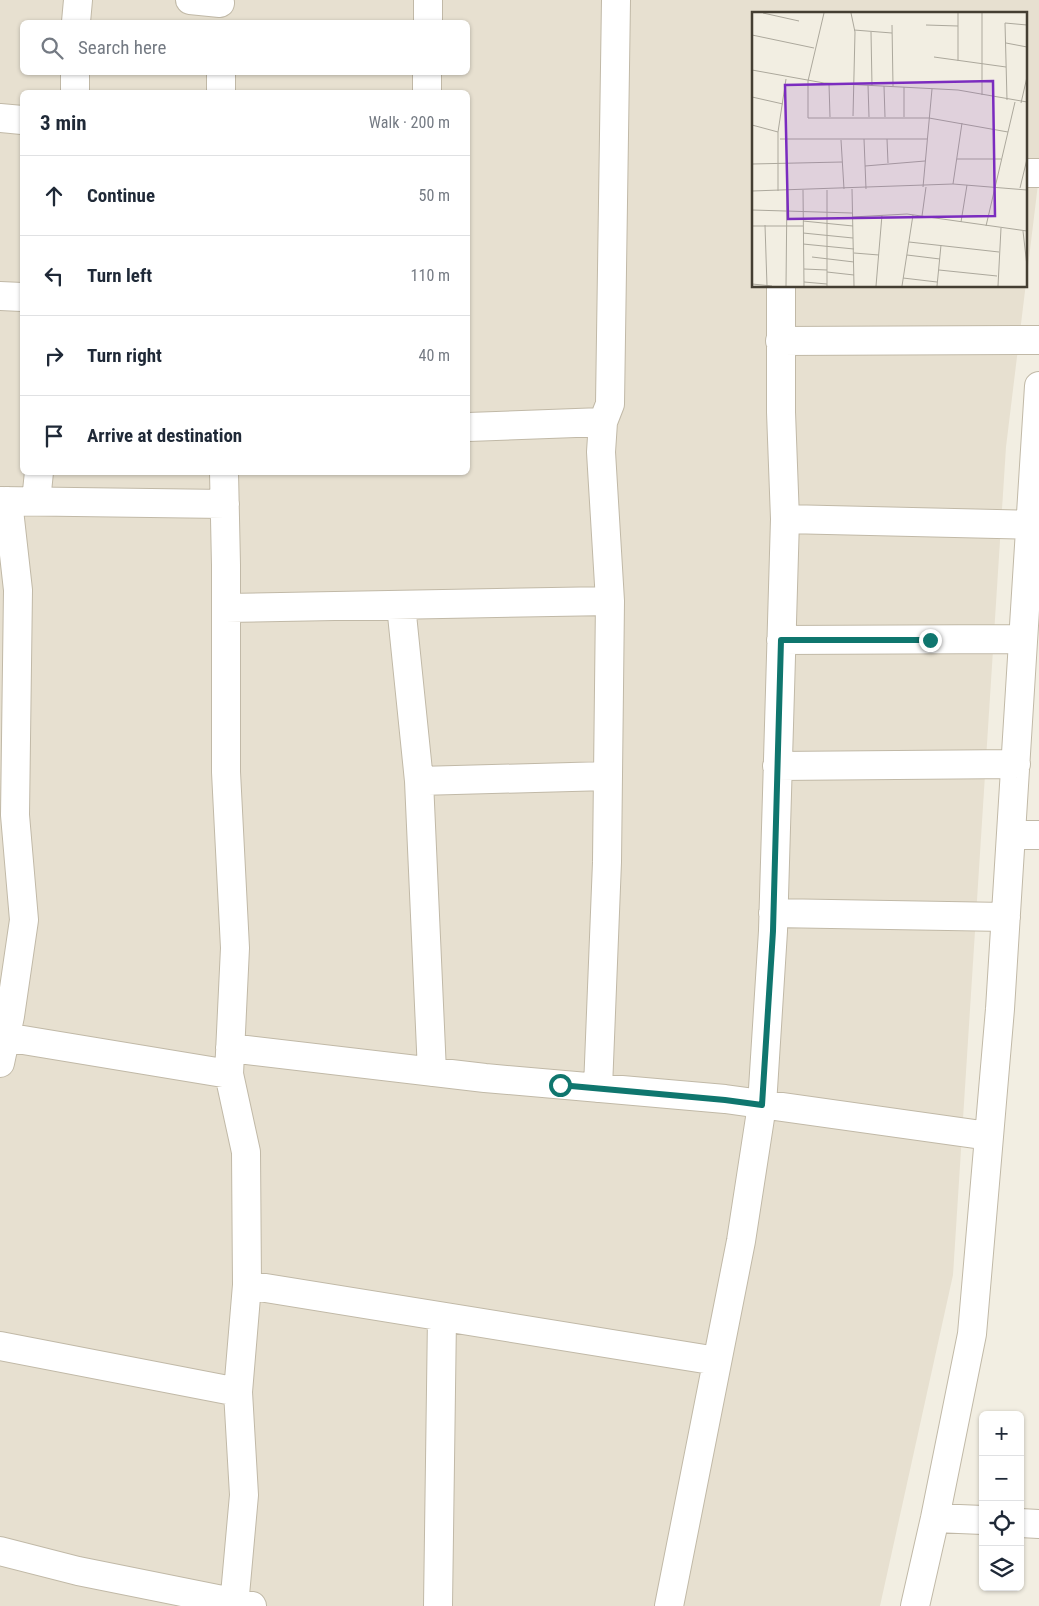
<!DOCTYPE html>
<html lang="en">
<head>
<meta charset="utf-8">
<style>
  body { margin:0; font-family:"Roboto Condensed",sans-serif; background:#f2f2f3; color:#1f2937 }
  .controls { position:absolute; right:15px; bottom:15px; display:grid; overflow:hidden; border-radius:8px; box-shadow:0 1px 4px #0004 }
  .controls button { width:45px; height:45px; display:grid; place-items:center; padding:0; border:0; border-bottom:1px solid #e0e1e3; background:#fff; color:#1f2937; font:25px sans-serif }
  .stop { position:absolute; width:15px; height:15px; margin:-11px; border:4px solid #0f766e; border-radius:50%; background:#fff }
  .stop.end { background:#0f766e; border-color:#fff; box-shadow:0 1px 5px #0008 }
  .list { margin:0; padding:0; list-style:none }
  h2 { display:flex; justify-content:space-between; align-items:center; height:65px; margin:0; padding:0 20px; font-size:21px }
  h2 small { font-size:16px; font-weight:400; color:#747a83 }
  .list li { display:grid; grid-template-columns:32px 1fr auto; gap:15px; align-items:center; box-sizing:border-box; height:80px; padding:0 20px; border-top:1px solid #e0e1e3 }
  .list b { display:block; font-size:19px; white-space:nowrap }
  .list em { font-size:16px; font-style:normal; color:#747a83 }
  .icon { flex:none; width:28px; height:28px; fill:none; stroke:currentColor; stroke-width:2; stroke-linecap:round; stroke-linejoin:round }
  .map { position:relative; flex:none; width:1039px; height:1606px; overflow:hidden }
  .search { position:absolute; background:#fff; box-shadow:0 1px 4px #0004; left:20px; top:20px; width:450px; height:55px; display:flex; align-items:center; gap:12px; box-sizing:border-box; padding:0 18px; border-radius:8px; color:#747a83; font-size:19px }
  .panel { position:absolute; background:#fff; box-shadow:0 1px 4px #0004; left:20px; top:90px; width:450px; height:385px; border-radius:8px }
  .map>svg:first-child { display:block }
  .residential { fill:#e7e0d0; fill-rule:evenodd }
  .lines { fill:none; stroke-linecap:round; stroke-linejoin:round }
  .minor-casing { stroke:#c1b9a7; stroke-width:30 }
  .minor { stroke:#fff; stroke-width:28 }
  .route { stroke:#0f766e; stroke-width:6 }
  .inset-road { fill:none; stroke:#aca89c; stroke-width:1 }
  .view { fill:#7b2cbf; fill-opacity:0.15; stroke:#7b2cbf; stroke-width:2.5 }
  .inset-edge { fill:none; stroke:#443e32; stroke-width:2.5 }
</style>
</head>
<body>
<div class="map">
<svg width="1039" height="1606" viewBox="0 0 1039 1606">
  <rect width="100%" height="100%" fill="#f2eee2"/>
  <path class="residential" d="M0 0H1039V176L1006 447 953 1275 880 1606H0ZM753 14H1025V286H753ZM22 22H468V72H22ZM22 92H468V472H22Z"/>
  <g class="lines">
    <g class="minor-casing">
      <path id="minor" d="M190 0 220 3
        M76 22 78 0
        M428 22V0
        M75 72V92
        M221 72V92
        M427 92V72
        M0 118 22 120
        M1025 173H1039
        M0 296 22 297
        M780 341 1039 340
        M468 427 603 422
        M224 472 226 565V772L235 948 229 1074 246 1152 247 1285 238 1392 244 1495 234 1606
        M0 501 225 504
        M36 501 39 472
        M785 519 1039 525
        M401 605 419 781 432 1072
        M226 608 610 601
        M781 640 1023 639
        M777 766 1016 764
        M419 781 608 776
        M1012 835H1039
        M773 913 1006 917
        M5 1037 229 1074
        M230 1048 485 1078 725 1099 989 1136
        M0 1063 10 1016 24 920 15 815 18 590 8 501
        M598 1088 607 862 610 601 601 452 603 422 610 404 616 0
        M247 1285 717 1361
        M0 1346 238 1392
        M935 1518 983 1520
        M1020 1523 1039 1524
        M0 1551 78 1571 252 1606
        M438 1606 442 1317
        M669 1606 741 1241 762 1105 773 931 785 519 781 412V286
        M915 1606 935 1518 972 1334 1000 1009 1039 386"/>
    </g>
    <use href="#minor" class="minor"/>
  </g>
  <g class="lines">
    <path class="route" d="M560 1085 725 1100 762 1105 773 931 781 640H930"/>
  </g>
  <g transform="translate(752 12)">
    <rect width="275" height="275" fill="#f2eee2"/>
    <path class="inset-road" d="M11 1 47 9M72 1 56 69V106H177L256 120M99 1 103 20 101 104M140 13 141 74M174 13 206 14M102 18 140 21M119 20 120 74M0 23 62 36M254 31 275 35M182 45 254 55M206 49V1M0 58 72 71 206 78 275 90M77 72 78 105M116 73 117 105M132 74 133 105M152 75V105M230 83V1M0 85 31 92M255 88 253 11 275 13M269 91 275 65M0 113 26 120M28 127H175M112 127 114 177M135 127 136 151M89 128 92 177M205 147H249M0 152 90 150M113 154 173 149M201 172 210 111M171 175 180 77M268 176 275 147M100 177 102 274M51 178 52 274M75 178V274M0 179 201 172 275 178M26 179V120L34 67M0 198 100 201M170 204 174 175M100 205 155 202 275 219M51 209 101 214M209 210 215 173M13 213 15 274M0 214H51M234 214 263 90M271 219 275 254M51 221 101 226M157 230 247 240M51 232 102 237M102 241 127 243M155 243 188 247M60 245 102 250M0 249V273M52 257 75 258M187 258 245 264M75 260 102 263M151 266 185 270M52 270 75 272M0 272 20 274M34 274 35 179M124 274 130 203M150 274 161 203M185 274 189 233M246 274 249 216"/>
    <path class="view" d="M241 69 243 204 36 207 33 73Z"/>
    <rect width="275" height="275" class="inset-edge"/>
  </g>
</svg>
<div class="controls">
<button>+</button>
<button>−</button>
<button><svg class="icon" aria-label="locate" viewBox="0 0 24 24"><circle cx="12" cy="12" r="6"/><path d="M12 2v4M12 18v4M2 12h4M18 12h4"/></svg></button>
<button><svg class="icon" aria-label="layers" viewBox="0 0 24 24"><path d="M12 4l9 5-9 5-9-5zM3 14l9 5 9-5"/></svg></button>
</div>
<div class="stop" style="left:560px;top:1085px"></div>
<div class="stop end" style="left:930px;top:640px"></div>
<div class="search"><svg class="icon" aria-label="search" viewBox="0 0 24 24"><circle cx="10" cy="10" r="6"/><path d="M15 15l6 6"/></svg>Search here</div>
<section class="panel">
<h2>3 min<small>Walk · 200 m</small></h2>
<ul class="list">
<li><svg class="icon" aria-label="ahead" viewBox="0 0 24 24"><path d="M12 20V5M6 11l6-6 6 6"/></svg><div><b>Continue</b></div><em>50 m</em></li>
<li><svg class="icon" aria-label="left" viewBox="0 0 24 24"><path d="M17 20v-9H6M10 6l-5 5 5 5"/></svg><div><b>Turn left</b></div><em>110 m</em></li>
<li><svg class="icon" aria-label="right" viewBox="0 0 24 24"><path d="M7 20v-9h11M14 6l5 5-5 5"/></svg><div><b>Turn right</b></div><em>40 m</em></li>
<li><svg class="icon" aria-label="arrive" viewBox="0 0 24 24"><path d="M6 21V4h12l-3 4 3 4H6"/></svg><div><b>Arrive at destination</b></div></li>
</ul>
</section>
</div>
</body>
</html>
